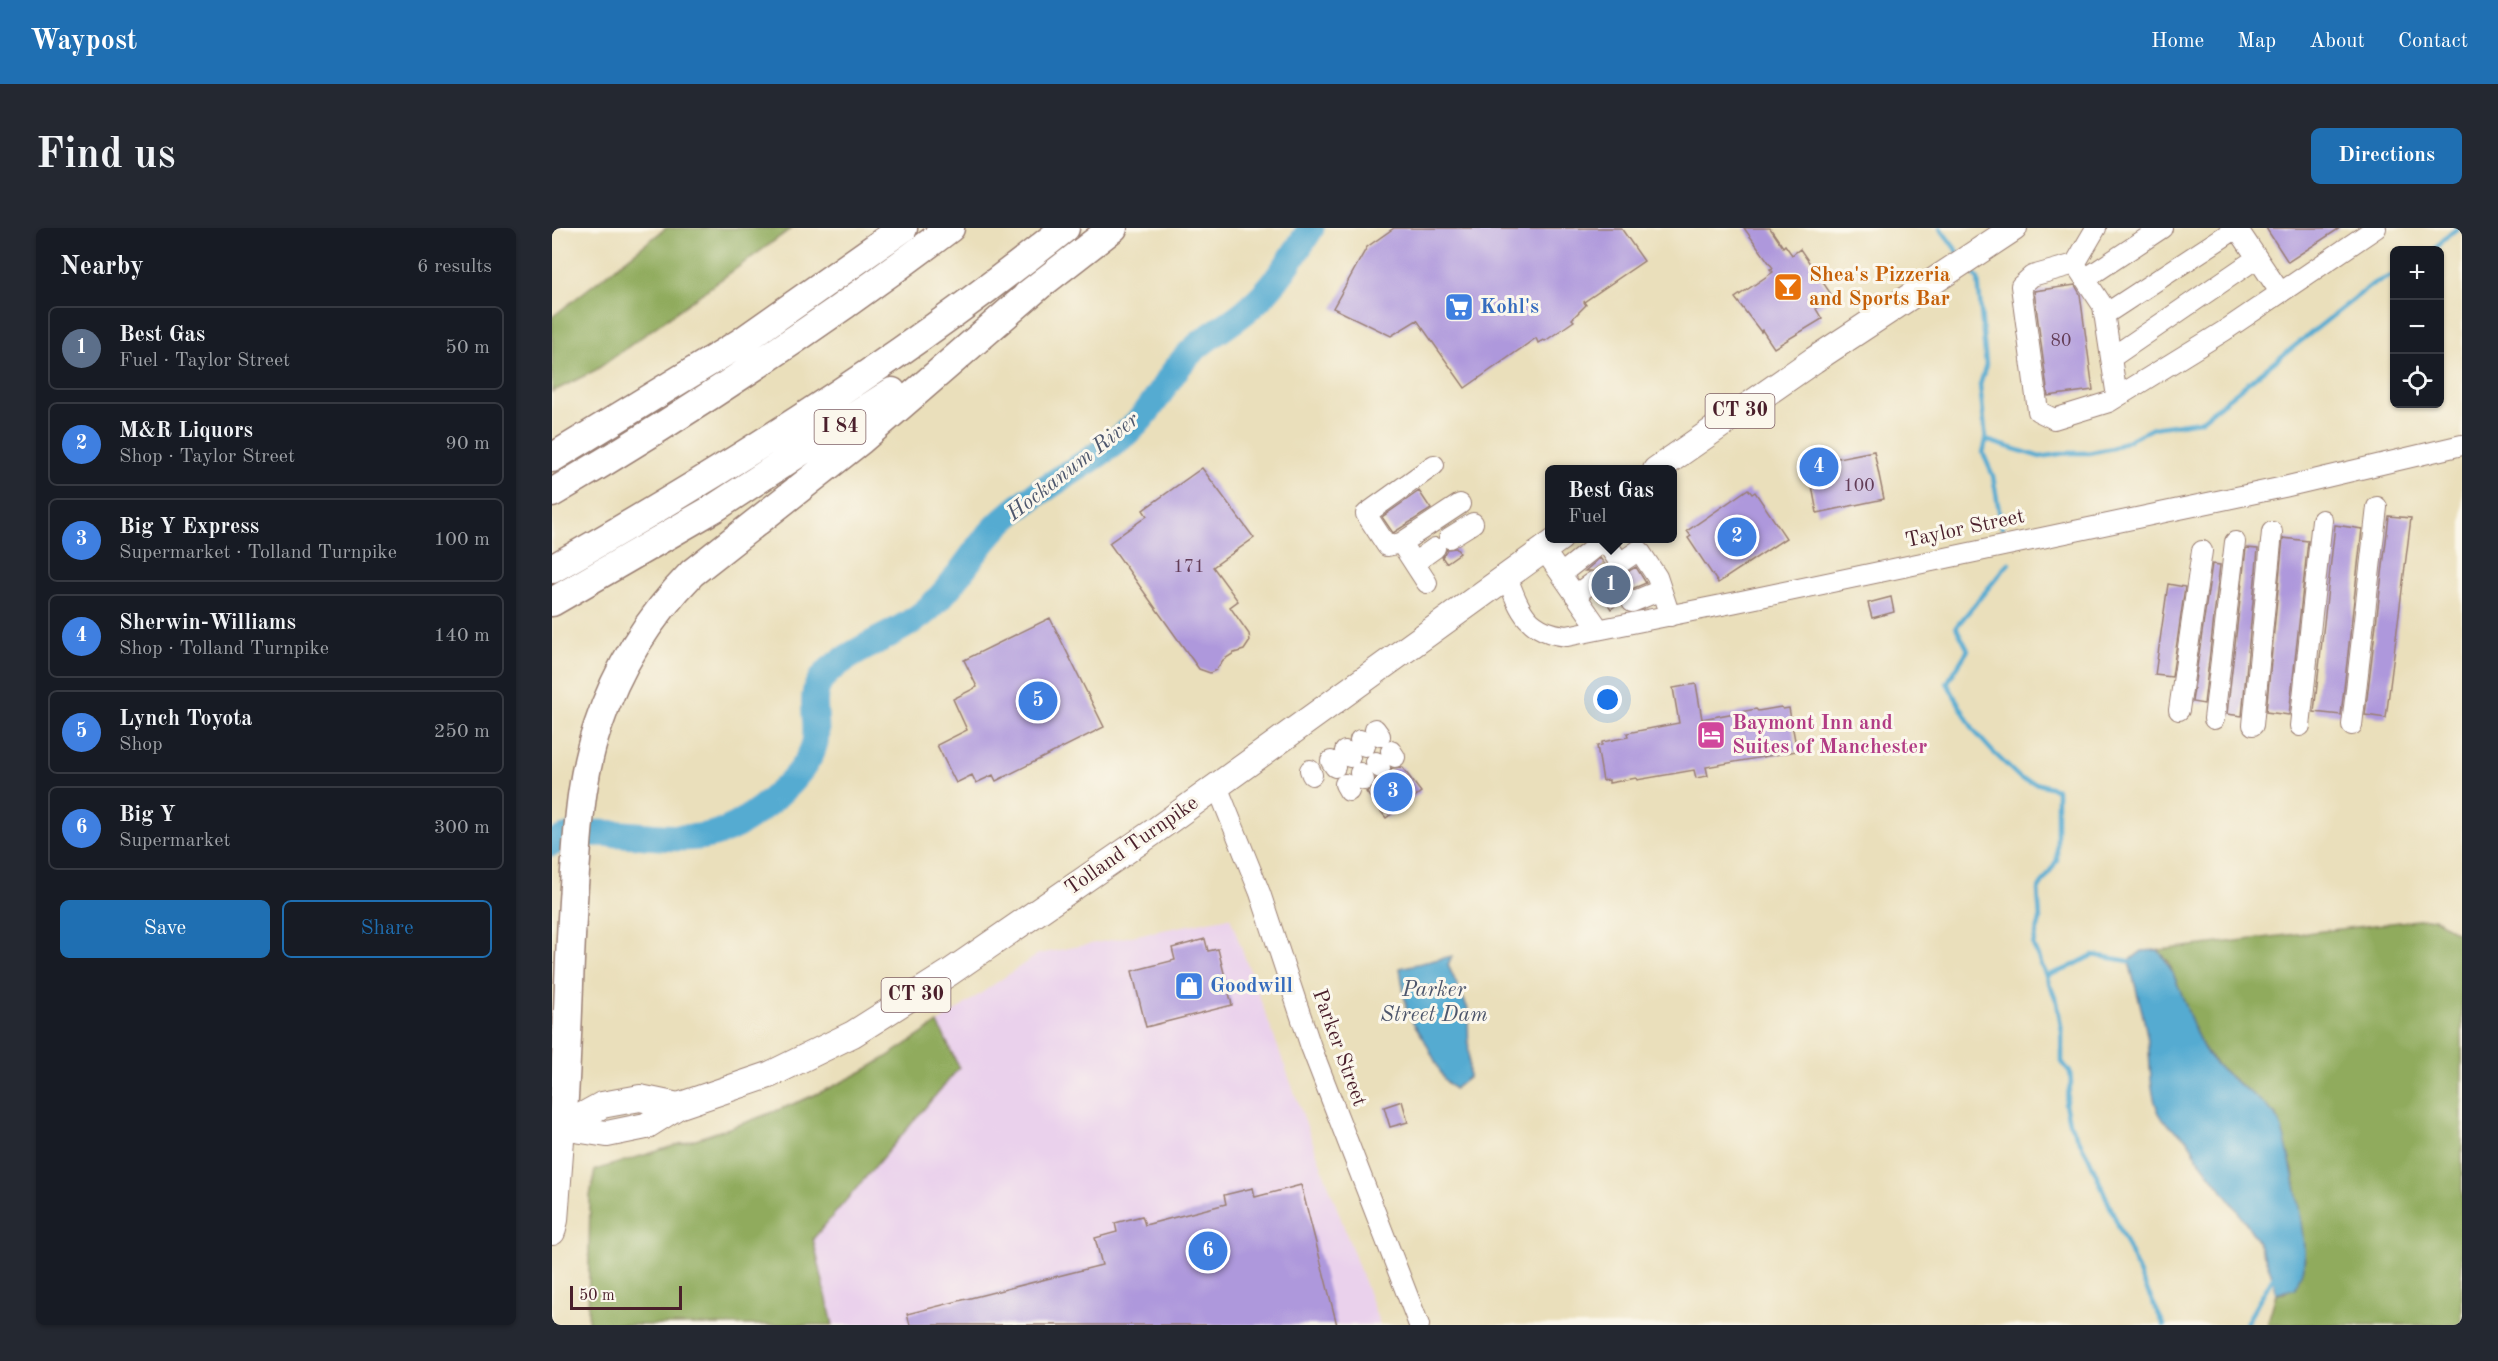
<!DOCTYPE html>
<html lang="en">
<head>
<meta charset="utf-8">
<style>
  body { margin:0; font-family:"Old Standard TT",serif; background:#242831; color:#f1f3f6 }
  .controls { position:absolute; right:18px; top:18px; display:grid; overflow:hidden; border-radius:9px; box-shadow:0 2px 4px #0004 }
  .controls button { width:54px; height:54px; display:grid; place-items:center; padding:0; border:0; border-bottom:2px solid #363941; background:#171b24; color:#f1f3f6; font:30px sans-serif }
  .scale { position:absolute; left:18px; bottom:15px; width:112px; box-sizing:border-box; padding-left:6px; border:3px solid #4a1f2b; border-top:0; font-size:16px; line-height:21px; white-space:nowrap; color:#4a1f2b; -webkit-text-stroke:4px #fbf7ec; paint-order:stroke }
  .you { position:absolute; left:1056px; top:472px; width:21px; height:21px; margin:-15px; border:4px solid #fff; border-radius:50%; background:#1a73e8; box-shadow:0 0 0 9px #1a73e833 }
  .badge { display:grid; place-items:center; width:39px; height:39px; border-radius:50%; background:#1f6fb2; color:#fff; font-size:20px; font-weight:700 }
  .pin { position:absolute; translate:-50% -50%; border:3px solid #fff; box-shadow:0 2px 6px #0006 }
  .popup { position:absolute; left:993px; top:237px; width:132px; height:78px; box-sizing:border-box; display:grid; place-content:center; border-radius:9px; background:#171b24; filter:drop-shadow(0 2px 4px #0005); font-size:20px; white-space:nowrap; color:#9ea1a6 }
  .popup b { font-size:22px; color:#f1f3f6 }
  .popup::after { content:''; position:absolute; left:50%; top:100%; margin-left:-12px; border:12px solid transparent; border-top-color:#171b24 }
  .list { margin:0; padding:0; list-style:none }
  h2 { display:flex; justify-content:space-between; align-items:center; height:78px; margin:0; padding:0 24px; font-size:26px }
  h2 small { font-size:20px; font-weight:400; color:#9ea1a6 }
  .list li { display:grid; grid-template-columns:39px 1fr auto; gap:18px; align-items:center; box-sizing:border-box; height:84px; margin:0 12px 12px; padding:0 12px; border:2px solid #363941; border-radius:9px }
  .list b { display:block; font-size:22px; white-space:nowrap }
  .list p { margin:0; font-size:20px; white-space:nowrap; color:#9ea1a6 }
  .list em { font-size:20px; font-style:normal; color:#9ea1a6 }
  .actions { display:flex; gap:12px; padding:18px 24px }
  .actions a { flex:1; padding:14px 0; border:2px solid #1f6fb2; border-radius:9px; text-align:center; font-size:21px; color:#1f6fb2 }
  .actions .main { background:#1f6fb2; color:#fff }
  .icon { flex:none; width:33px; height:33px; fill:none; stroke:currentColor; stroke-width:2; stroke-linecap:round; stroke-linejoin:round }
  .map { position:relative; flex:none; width:1910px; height:1097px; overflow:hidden; border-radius:9px }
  header { display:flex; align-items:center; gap:36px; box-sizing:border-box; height:84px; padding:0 30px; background:#1f6fb2; color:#fff }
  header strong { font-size:28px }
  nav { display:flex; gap:33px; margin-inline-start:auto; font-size:21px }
  .intro { display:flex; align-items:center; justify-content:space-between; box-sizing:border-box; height:144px; padding:0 36px }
  h1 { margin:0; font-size:42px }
  .button { padding:15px 27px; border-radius:9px; background:#1f6fb2; color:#fff; font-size:21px; font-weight:700 }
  main { display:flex; gap:36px; padding:0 36px }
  aside { flex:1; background:#171b24; border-radius:9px; box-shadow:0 2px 4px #0004 }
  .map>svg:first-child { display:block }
  .built { fill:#ead1ec }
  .forest { fill:#90ab5d; stroke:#6d6544; stroke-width:1.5 }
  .water { fill:#55abd1; stroke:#50657e; stroke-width:1.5 }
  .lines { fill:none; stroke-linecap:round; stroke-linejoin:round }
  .stream { stroke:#55abd1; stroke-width:4.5 }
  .river { stroke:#55abd1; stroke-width:27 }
  .building { fill:#ae98dc }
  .minor-tunnel { stroke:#cab99e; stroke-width:20; stroke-dasharray:20 10; stroke-linecap:butt }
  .minor-casing { stroke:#9a7f73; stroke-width:22 }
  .major-casing { stroke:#9a7f73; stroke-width:28 }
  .highway-casing { stroke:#9a7f73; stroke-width:31 }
  .minor { stroke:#fff; stroke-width:20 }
  .major { stroke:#fff; stroke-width:26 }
  .highway { stroke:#fff; stroke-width:28 }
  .labels { text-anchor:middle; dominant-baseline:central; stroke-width:6; stroke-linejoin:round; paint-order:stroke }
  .number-label { font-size:18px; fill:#633d57 }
  .shield { fill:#fbf7ec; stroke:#7f6065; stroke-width:1.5 }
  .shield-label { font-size:20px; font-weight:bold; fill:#4a1f2b }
  .food-label { font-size:21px; font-weight:bold; fill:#c56008; stroke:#fbf7ec; text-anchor:start }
  .shop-label { font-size:21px; font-weight:bold; fill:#366cbe; stroke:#fbf7ec; text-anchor:start }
  .street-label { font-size:21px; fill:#4a1f2b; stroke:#fbf7ec }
  .hotel-label { font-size:21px; font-weight:bold; fill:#b23c85; stroke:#fbf7ec; text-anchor:start }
  .water-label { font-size:22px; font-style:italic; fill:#4e576d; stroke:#fbf7ec }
</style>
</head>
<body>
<header>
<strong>Waypost</strong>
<nav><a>Home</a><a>Map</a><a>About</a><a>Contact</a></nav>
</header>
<div class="intro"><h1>Find us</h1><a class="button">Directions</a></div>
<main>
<aside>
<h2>Nearby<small>6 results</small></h2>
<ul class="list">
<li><span class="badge" style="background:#5c6f8a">1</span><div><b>Best Gas</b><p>Fuel · Taylor Street</p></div><em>50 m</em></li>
<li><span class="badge" style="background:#3f7fe0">2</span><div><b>M&amp;R Liquors</b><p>Shop · Taylor Street</p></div><em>90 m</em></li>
<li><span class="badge" style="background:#3f7fe0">3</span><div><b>Big Y Express</b><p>Supermarket · Tolland Turnpike</p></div><em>100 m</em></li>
<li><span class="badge" style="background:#3f7fe0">4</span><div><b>Sherwin-Williams</b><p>Shop · Tolland Turnpike</p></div><em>140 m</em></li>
<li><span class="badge" style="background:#3f7fe0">5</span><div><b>Lynch Toyota</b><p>Shop</p></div><em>250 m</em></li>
<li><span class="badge" style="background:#3f7fe0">6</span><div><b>Big Y</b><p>Supermarket</p></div><em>300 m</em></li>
</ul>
<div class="actions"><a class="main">Save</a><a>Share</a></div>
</aside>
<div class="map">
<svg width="1910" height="1097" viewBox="0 0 1910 1097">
  <rect width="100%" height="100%" fill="#fbf7ec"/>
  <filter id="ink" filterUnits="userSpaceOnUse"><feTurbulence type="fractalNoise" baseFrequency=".0167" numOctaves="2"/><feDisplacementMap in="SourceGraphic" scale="12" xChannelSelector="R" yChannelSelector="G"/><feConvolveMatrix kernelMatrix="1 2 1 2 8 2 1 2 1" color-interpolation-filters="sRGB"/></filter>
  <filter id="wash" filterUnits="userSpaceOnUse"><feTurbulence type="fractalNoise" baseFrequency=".008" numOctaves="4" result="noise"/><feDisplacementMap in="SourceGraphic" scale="24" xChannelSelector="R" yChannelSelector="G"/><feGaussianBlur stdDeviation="1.35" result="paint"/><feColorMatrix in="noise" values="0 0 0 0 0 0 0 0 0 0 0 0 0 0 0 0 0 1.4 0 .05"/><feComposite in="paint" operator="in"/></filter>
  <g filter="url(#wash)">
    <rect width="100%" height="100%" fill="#eadfbb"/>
    <path class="built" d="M678 689 828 1097H281L261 1011 407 840 386 795 486 726Z"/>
    <path class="forest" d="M114 0H240L44 142 0 164V89Z
      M1882 690 1910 708V1097H1715L1724 1066 1733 1065 1753 1033 1741 943 1725 888 1667 839 1654 824 1639 797 1617 734 1606 722Z
      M386 795 407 840 261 1011 281 1097H36L38 968 43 942C134 914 229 888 313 842 338 828 362 811 386 795Z"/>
    <path class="water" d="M1606 722C1630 750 1634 790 1652 821 1669 849 1702 863 1723 887 1735 900 1755 1014 1752 1034 1751 1043 1746 1052 1744 1060L1724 1066C1716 1013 1676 971 1645 929 1641 923 1639 914 1634 910 1624 902 1613 897 1607 885 1597 863 1599 836 1596 813 1592 786 1583 759 1577 733L1590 723Z
      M900 728 896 737 916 781 917 849 902 861 892 851 872 811 855 785 848 740Z"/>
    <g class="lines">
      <path class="stream" d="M1388 0 1408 27
        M1882 22 1897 6 1907 0
        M1417 39 1426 51 1434 137 1428 157 1434 212 1488 229 1514 225H1536L1561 220 1601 200 1648 193 1822 55 1842 47
        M1434 212 1431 225 1441 248 1450 300
        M1457 335 1404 399 1416 422 1395 455 1422 503 1440 523 1469 551 1505 561V632L1486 662 1488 692 1481 717 1505 774 1510 804V834L1518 844 1519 855 1513 876 1517 894 1537 930 1591 1054 1612 1097
        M1496 747 1514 741 1541 727 1577 733
        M1693 1097 1721 1049"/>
      <path class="river" d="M0 615C58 588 128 629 185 597 212 581 256 545 263 514 268 486 251 464 279 441 306 419 341 408 369 387 404 360 421 318 455 289 494 254 545 234 583 197 606 175 617 144 640 123 656 107 678 97 695 82 723 59 740 30 759 0"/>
    </g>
    <g id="blocks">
      <path class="building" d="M842 0H1069L1092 33 1032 74 1034 77 1020 91 1022 93 993 113 991 112 986 115 984 110 913 160 865 92 839 108 781 80 815 19Z
        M1192 0H1218L1231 19 1233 17 1240 27 1248 21 1281 69 1264 81 1270 91 1222 120 1210 102 1209 104 1183 70 1221 44 1218 41 1221 40Z
        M1714 0H1788L1736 34Z
        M1523 57 1528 66 1541 162 1496 168 1482 63Z
        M1322 223 1332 271 1265 285 1256 236Z
        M650 240 702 310 661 339 686 373 678 379 697 406 698 413 692 422 682 425 671 432 664 442 658 445 647 441 557 315 595 288 591 282Z
        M1196 261 1200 266 1203 264 1234 310 1166 355 1136 310 1139 308 1135 303Z
        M867 263 879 281 841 305 830 289Z
        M1837 288 1859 290 1834 490 1813 487Z
        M1783 297 1810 301 1789 487 1762 484Z
        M1731 310 1756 313 1737 487 1714 484Z
        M904 320 908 325 894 335 890 329 895 321Z
        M1694 320 1706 321 1690 488 1675 486Z
        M1048 330 1060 346 1069 347 1084 339 1094 355 1075 363 1070 367 1068 374 1059 381 1048 364 1052 358 1051 347 1045 343H1033Z
        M1660 336 1668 337 1652 476 1640 474Z
        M1616 356 1633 359 1620 449 1603 447Z
        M1339 369 1342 384 1320 390 1316 375Z
        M498 390 552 499 444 553 441 547 424 555 420 547 404 555 385 517 415 502 401 471 425 459 412 432Z
        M1144 456 1150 491 1204 481 1206 483 1229 479 1231 481 1237 480 1245 523 1154 539 1156 548 1144 550 1142 542 1085 552 1084 550 1057 555V552L1051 553 1045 518 1050 517V514L1076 509 1075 505 1127 495 1121 460Z
        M850 539 869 564 834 590 814 564 822 559 824 551 834 550 840 540Z
        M653 711 656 723 666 721 680 777 594 799 580 743 623 732 620 720Z
        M850 873 856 894 838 899 832 879Z
        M749 957 785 1097H358L355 1086 550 1037 543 1010 565 1004 563 995 590 988 593 997 674 976 672 967 701 960 703 969Z"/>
    </g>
  </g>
  <g filter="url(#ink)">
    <use href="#blocks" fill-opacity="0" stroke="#9a7f73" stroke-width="1.5"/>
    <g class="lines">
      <path class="minor-tunnel" d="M1041 354 1057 342"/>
      <g class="minor-casing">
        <path id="minor" d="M1544 0 1523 36 1480 48 1469 58 1486 183 1502 191 1557 174 1672 103 1824 0
          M1523 36 1551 78 1565 169
          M1533 51 1610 0
          M1552 87 1685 0 1728 64
          M1559 130 1705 30
          M897 310 921 295
          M1051 310 1068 335 1087 322 1105 349 1118 388
          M849 315 908 276
          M992 322 1047 401
          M862 335 883 320
          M1009 346 1052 312
          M955 349C968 383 975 404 1015 408L1180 375 1732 259 1910 217
          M875 355 849 315 835 318 814 286 882 237
          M1023 367 1041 354
          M1080 374 1109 362
          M1627 482 1650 323
          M1662 491 1683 314
          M1701 497 1720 304
          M1800 497 1825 279
          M1748 498 1770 292
          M823 501 828 508
          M808 512 813 518
          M793 523 798 529
          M839 523 843 529
          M779 533 783 539
          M824 534 828 540
          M758 542 760 547
          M808 545 812 552
          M793 556 797 563
          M665 558 708 665 759 819 867 1097"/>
      </g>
      <g class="major-casing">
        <path id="major" d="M1104 242 1262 132 1462 0
          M10 899 50 877 88 870 126 878
          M0 901 10 899 55 906 94 898 126 878 217 847 301 806 397 745 600 605 1008 310
          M0 1004 3 992 10 899"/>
      </g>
      <g class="highway-casing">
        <path id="highway" d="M475 67 561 0
          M0 230 188 115 351 0
          M0 265C138 184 271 96 398 0
          M0 341C179 240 353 129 513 0
          M0 374 164 279 340 164
          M10 899C17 810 16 721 24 632 27 587 31 541 46 498 65 440 97 389 140 345L309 212 489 56"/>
      </g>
      <use href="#minor" class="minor"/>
      <use href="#major" class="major"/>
      <use href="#highway" class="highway"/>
    </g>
  </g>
  <defs>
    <g id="bar-square" transform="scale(1.5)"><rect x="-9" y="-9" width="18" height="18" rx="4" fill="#e8710a" stroke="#fbf7ec"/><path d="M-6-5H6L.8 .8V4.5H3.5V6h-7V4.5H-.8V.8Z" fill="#fff"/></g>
    <g id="supermarket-square" transform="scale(1.5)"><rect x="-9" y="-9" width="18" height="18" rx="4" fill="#3f7fe0" stroke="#fbf7ec"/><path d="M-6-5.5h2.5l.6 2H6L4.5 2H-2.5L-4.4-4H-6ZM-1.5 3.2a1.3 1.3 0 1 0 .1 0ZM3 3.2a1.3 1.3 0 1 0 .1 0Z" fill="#fff"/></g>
    <g id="hotel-square" transform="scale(1.5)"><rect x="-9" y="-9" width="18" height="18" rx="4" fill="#d1479c" stroke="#fbf7ec"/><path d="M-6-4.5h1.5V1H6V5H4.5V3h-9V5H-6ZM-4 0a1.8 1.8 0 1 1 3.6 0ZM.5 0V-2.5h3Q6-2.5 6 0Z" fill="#fff"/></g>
    <g id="shop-square" transform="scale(1.5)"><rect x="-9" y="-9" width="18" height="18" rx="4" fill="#3f7fe0" stroke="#fbf7ec"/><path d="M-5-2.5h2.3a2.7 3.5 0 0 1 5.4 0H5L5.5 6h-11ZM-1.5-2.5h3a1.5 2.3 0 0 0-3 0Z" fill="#fff"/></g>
  </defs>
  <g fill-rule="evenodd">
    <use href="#bar-square" x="1236" y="59"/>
    <use href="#supermarket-square" x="907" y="79"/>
    <use href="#hotel-square" x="1159" y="507"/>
    <use href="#shop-square" x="637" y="758"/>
  </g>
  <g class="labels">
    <g class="number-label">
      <text x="1509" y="113">80</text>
      <text x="1307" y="258">100</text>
      <text x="637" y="339">171</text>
    </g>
    <g class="shield">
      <rect x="1153.5" y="166" width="69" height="34" rx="4.5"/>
      <rect x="262.5" y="182" width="51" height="34" rx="4.5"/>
      <rect x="329.5" y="750" width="69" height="34" rx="4.5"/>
    </g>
    <g class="shield-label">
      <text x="1188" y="183">CT 30</text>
      <text x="288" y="199">I 84</text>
      <text x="364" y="767">CT 30</text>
    </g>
    <g class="food-label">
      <text x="1257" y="47">Shea's Pizzeria<tspan x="1257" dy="24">and Sports Bar</tspan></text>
    </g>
    <g class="shop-label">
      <text x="928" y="79">Kohl's</text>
      <text x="658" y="758">Goodwill</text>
    </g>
    <g class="street-label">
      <text transform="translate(1413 301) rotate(-12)">Taylor Street</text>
      <text transform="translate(580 618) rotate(-35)">Tolland Turnpike</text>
      <text transform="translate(787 820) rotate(70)">Parker Street</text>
    </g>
    <g class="hotel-label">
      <text x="1180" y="495">Baymont Inn and<tspan x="1180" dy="24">Suites of Manchester</tspan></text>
    </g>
    <g class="water-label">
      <text transform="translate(521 239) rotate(-38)">Hockanum River</text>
      <text x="882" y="762">Parker<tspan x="882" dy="25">Street Dam</tspan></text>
    </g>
  </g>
</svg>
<div class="controls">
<button>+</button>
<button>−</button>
<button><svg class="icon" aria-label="locate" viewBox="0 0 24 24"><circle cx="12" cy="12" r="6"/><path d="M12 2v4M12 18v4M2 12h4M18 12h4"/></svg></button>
</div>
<div class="scale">50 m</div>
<div class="you"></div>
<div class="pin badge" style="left:1059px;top:357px;background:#5c6f8a">1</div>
<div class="popup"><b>Best Gas</b>Fuel</div>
<div class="pin badge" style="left:1185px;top:309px;background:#3f7fe0">2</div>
<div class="pin badge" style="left:841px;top:564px;background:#3f7fe0">3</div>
<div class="pin badge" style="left:1267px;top:239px;background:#3f7fe0">4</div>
<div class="pin badge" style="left:486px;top:473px;background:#3f7fe0">5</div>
<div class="pin badge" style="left:656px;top:1023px;background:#3f7fe0">6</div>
</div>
</main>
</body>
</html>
